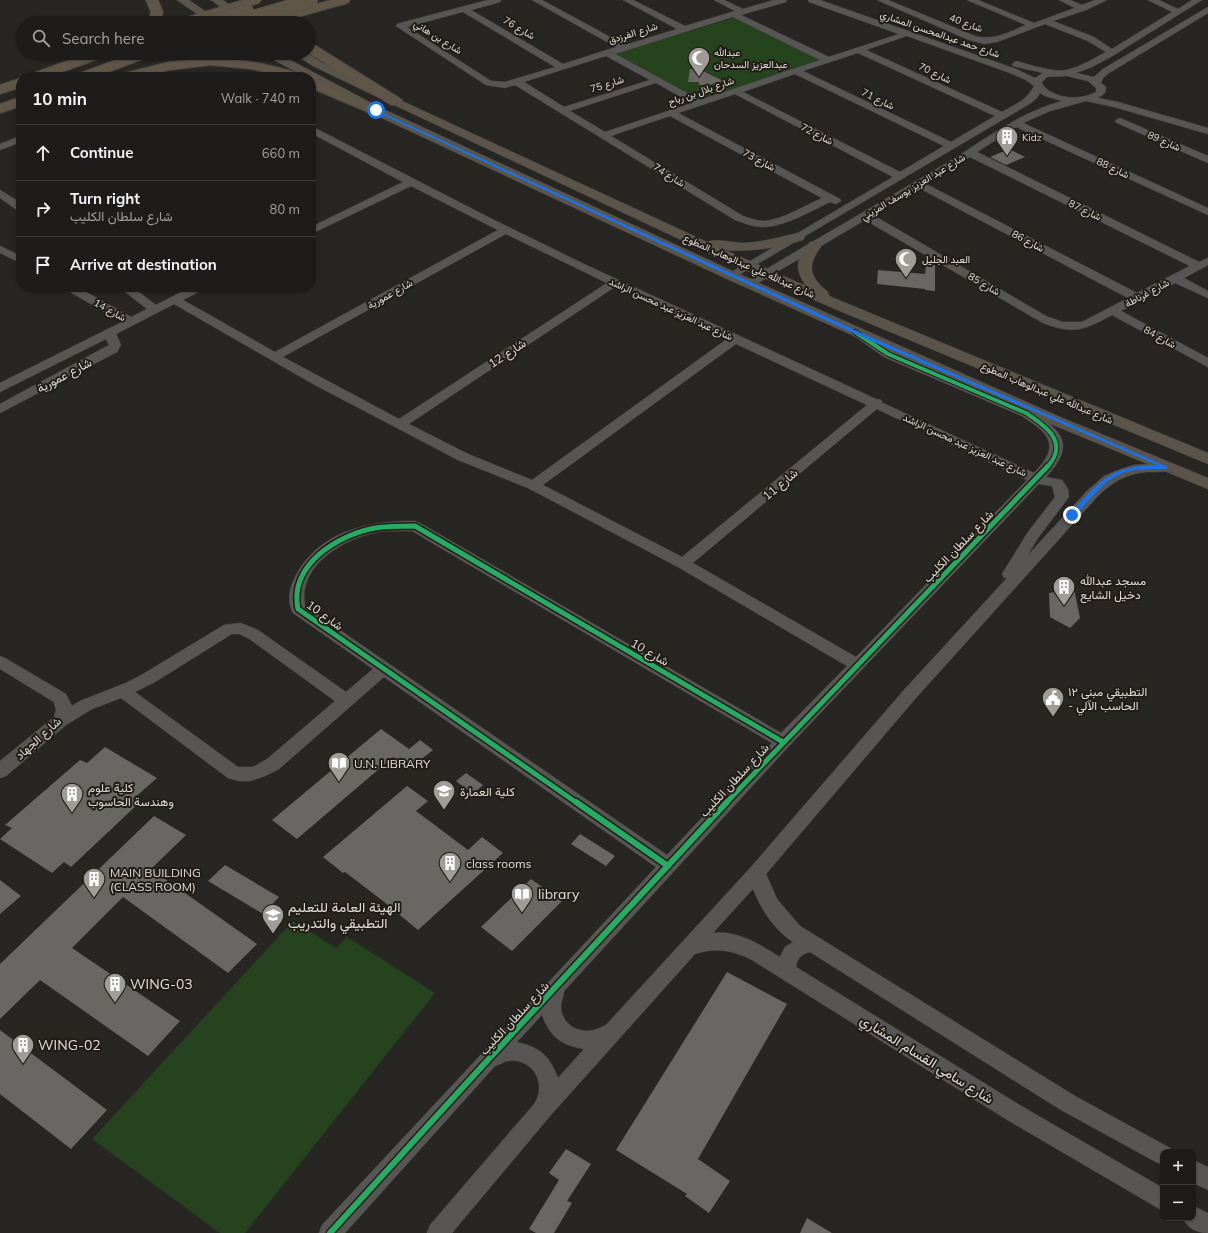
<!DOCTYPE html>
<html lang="en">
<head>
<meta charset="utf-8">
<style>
  body { margin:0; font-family:Mulish,Vazirmatn,sans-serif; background:#2b2927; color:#f1f3f6 }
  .controls { position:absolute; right:12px; bottom:12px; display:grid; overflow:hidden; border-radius:8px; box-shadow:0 1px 3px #0004 }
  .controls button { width:36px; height:36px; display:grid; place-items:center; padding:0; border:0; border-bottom:1px solid #3c3a39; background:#1e1c1a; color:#f1f3f6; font:20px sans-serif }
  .stop { position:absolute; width:12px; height:12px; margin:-9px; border:3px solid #1a73e8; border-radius:50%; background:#fff }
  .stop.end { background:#1a73e8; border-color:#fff; box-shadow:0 1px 4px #0008 }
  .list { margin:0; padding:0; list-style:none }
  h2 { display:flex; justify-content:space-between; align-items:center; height:52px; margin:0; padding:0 16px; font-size:17px }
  h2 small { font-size:13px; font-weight:400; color:#a1a1a2 }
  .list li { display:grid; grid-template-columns:26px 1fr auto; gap:12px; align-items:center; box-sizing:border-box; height:56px; padding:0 16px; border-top:1px solid #3c3a39 }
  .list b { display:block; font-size:15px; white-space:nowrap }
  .list p { margin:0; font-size:13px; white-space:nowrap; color:#a1a1a2 }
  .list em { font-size:13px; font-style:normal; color:#a1a1a2 }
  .icon { flex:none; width:22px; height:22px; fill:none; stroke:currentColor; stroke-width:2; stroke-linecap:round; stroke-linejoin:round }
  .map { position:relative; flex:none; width:1208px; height:1233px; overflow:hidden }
  .search { position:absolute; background:#1e1c1a; box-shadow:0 1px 3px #0004; left:16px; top:16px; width:300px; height:44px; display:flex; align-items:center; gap:10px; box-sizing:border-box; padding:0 14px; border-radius:22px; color:#a1a1a2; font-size:15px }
  .panel { position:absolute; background:#1e1c1a; box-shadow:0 1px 3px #0004; left:16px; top:72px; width:300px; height:220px; border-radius:16px }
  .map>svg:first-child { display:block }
  .green { fill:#25431d }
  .building { fill:#686764 }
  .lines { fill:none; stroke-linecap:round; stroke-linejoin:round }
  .minor-casing { stroke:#464441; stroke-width:1 }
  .major-casing { stroke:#464441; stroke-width:1 }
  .highway-casing { stroke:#464441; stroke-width:2 }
  .minor { fill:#585654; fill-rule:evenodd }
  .major { fill:#5a544b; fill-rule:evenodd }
  .highway { fill:#605648; fill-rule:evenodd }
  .highway-bridge-casing { stroke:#464441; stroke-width:14; stroke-linecap:butt }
  .highway-bridge { stroke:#605648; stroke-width:14 }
  .cycleway-far2-casing { stroke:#211d16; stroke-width:6 }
  .cycleway-far1-casing { stroke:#211d16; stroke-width:8 }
  .cycleway-casing { stroke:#211d16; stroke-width:9 }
  .cycleway-far2 { stroke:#26ab63; stroke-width:4 }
  .cycleway-far1 { stroke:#26ab63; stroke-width:5 }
  .cycleway { stroke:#26ab63; stroke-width:6 }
  .route { fill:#1a73e8 }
  .labels { text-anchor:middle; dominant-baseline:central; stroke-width:4; stroke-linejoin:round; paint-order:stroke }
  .far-street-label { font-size:10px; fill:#e0ddd9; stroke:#211d16 }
  .far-poi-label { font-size:10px; fill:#e0ddd9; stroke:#211d16; text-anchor:start }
  .street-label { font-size:12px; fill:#e0ddd9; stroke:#211d16 }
  .poi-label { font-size:12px; fill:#e0ddd9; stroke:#211d16; text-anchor:start }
  .near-poi-label { font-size:14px; fill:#e0ddd9; stroke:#211d16; text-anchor:start }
  .near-street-label { font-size:14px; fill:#e0ddd9; stroke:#211d16 }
</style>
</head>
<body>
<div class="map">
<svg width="1208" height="1233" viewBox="0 0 1208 1233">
  <rect width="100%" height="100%" fill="#282623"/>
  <path class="green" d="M737 17 819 60 699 100 612 54Z
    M293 921 336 948 347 937 435 993 245 1233H220L92 1139Z"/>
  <path class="building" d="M690 69 703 71 723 81 704 86 699 85V82H688Z
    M1009 149 1025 157 1006 165 990 157Z
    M927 258 935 262V291L925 290V289L877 284 878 270 925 274Z
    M1074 589 1080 618 1070 628 1050 617 1049 593Z
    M381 729 409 749 420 740 433 750 409 769 393 757 297 839 272 820Z
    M105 747 157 778 133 799 138 804 71 867 64 862 52 873 0 839 12 828 5 825 80 760 87 763Z
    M466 773 483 785 473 794 456 781Z
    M407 786 428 801 416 811 468 850 482 837 503 853 418 930 383 901 345 872 343 873 323 857Z
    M154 816 186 835 151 869 257 944 228 973 123 897 72 948 180 1021 148 1056 40 980 0 1019V964Z
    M580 834 615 856 606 866 571 844Z
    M225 865 279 897 263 914 208 881Z
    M531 879 562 901 512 951 481 927Z
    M0 880 21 896 0 914Z
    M727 972 787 1004 698 1159 730 1181 709 1213 685 1196 687 1194 616 1150Z
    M0 1030 107 1110 71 1149 0 1094Z
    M566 1149 591 1164 567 1201 572 1203 554 1233H536L529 1229 559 1180 549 1173Z
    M807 1218 832 1233H800Z"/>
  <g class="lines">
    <g class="minor-casing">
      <path id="minor" d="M488 0H501L500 2 471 10 563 64 616 47 532 0H542L625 45 677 29 623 0H633L685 26 735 11 714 0H724L743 9 774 0H787L786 2 741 15 829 57 899 34 809 2 808 0H820L1016 69 1035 78 1043 73 1013 66 1012 64 1016 61C1027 64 1055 73 1066 70 1080 67 1093 59 1106 52L1088 41 1045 24 997 42 984 44 969 40 877 0H888L975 36C993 41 1009 32 1026 25L967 0H978L1034 23 1075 8 1059 0H1070L1082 5 1095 0H1107L1086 10 1053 21 1094 37 1112 49 1172 12 1148 0H1159L1178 9 1192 0H1202L1114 55 1092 67 1076 73 1094 77 1103 69 1208 7V13L1109 73 1103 78 1101 83 1106 87 1105 93 1098 98 1118 102 1208 128V134L1114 107 1086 101 1050 111 1023 123 1208 208V215L1016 127 977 152 1199 262 1208 258V265L1184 278 1208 291V298L1175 283 1121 311 1208 358V367L1112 315C1084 330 1074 335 1043 323L865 220 753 286H745L743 284 745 282C811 242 878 204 945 164 983 141 1018 113 1062 101L1045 96 1040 93 1037 98 1031 103 732 279 726 276 728 274 893 177 735 94 678 113 840 199 841 201 836 204 830 202C811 211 784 227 763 227 753 227 744 223 735 220L515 85 505 88 486 85 396 26 397 24ZM463 12 555 67 505 82 491 81 407 27ZM733 17 820 60 700 100 615 54ZM907 36 1010 73 1026 80 1034 86C1026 101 1016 104 1002 112L866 50ZM858 53 995 116 951 142 803 71ZM606 56 650 80 564 107 524 82ZM795 74 944 146 900 172 743 92ZM1067 76 1088 81 1096 88V92C1080 101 1053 99 1042 84V82L1047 77ZM656 83 692 103 605 132 570 111ZM670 116 822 198C806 205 782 220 764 221 757 221 749 218 743 216L611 136ZM970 157 1190 266 1137 293 926 184ZM919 188 1128 298 1082 322H1063L1046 316 873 215Z
        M184 74H192L196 77H180Z
        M1120 118 1208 156V163L1117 123 1115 121Z
        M311 126 494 220 584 264 876 399 881 400 883 403 1034 473C1061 445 1050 434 1022 416L884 357 853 335 855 332H863L892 351 1030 410C1063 431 1076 445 1046 477L1062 480 1068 489 1069 497 1038 538 1027 556 1087 491 1104 476 1121 469 1134 465 1166 463 1171 464 1173 467 1171 470C1163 472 1154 472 1146 472 1125 474 1111 483 1097 497L915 699 766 874 777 899 800 926 1075 1096 1170 1148 1172 1152H1163V1165L1156 1162 1061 1110 810 952C801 954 797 959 796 967L1023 1107 1163 1188V1211L1009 1121 752 960C732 950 716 947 695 954L550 1116 452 1233H427L430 1225 535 1103C537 1099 539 1094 539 1090 541 1072 525 1058 507 1061 503 1062 499 1065 495 1066L345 1233H319L322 1225 656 867 384 677 279 769 265 776 250 781H239L228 778 121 698 92 709 66 725 6 776 0 778V761L54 717 56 710 54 702 0 669V656L5 658 66 694 72 706 80 701 128 682 143 674 224 625 241 623 258 630 346 692 373 669 293 613C287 602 289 588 295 577 319 531 367 521 415 521L420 523 781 733 847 666 678 567 528 488 458 460 313 384 174 304 116 334 121 345 117 352 0 413V404L109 345 106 339 0 392V383L122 322 65 289 63 287H77L131 317 147 309 119 287H132L156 305 191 287H206L204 289 183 300 275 352 498 230 411 186 311 234V227L403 182 311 133ZM506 234 607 283 399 419 283 357ZM615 287 727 339 532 480 468 454 409 424ZM736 344 867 405 682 557 543 485ZM877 409 1027 480 856 657 693 563ZM1039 484 1052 486 1055 497 1028 532 1002 574 1004 578H1007L903 691 751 867 606 1025C602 1027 598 1029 594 1030 578 1034 561 1024 561 1006 561 1001 564 996 564 991L789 746ZM385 531H412L772 743 667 855 305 606C297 563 349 535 385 531ZM232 634H239L248 638 335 701 267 759 253 767H238L135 692 155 682ZM753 889C761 909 774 930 793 942L785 947 780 957C761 945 737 930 713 933ZM542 1015C550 1037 561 1045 584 1049L558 1078C549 1055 541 1048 517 1042Z
        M21 136V142L0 150V144Z
        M0 190 21 203V211L17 210 0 198Z
        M0 246 21 256V263L0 253Z
        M1193 1160 1208 1167V1190L1193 1183Z
        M1193 1206 1208 1213V1233C1197 1233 1187 1228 1183 1218H1193Z"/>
    </g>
    <g class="major-casing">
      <path id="major" d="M177 0H189L222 23H210Z
        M211 0H223L251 20 247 23 242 22Z
        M263 53H277L379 107 737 273 1058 416 1208 478V489L1046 422 727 279 371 113 311 80V77H305L265 55Z
        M293 53H307L321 62 400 100 707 242C716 238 734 243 745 243 763 242 780 237 798 233L803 234 805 237 803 240C777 248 752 252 725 250L806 286C793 267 797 259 810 242L815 241 820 242 822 245C811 261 806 271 822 287 826 290 829 292 829 296L1208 453V464L835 309 743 269 392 104 313 66Z"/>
    </g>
    <g class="highway-casing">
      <path id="highway" d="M146 0H158L163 12 160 23H148L151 12Z
        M243 0H261L259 3 195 23H176L178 20Z
        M331 0H350L348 3 276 23H256L258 20Z
        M309 43 313 44 401 99 403 102 401 105H391L309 53Z
        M89 53H107L106 56 48 77H29L31 74Z
        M134 53H152L151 56 95 77H76L78 74Z
        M211 58C242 59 270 64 300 74L302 77H282L252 69 211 65 169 70 141 77H119L121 74 169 62Z
        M21 78V87L0 94V85Z
        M311 79 380 107 382 110 380 113 375 114 370 113 311 88Z
        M21 97V106L0 113V104Z"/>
    </g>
    <use href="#minor" class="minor"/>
    <use href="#major" class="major"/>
    <use href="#highway" class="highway"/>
    <g class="highway-bridge-casing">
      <path id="highway-bridge" d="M209 23 247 11
        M233 23 311 0"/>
    </g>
    <use href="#highway-bridge" class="highway-bridge"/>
    <g class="cycleway-far2-casing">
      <path id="cycleway-far2" d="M855 332 888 354 1026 413C1046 426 1070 443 1047 467"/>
    </g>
    <g class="cycleway-far1-casing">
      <path id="cycleway-far1" d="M577 803 298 609C289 565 337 535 375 528 388 526 402 526 415 526L783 742
        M726 803 1048 466"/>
    </g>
    <g class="cycleway-casing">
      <path id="cycleway" d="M576 802 668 866
        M330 1233 485 1063 727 802"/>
    </g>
    <use href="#cycleway-far2" class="cycleway-far2"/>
    <use href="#cycleway-far1" class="cycleway-far1"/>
    <use href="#cycleway" class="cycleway"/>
  </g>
  <path class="route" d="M374 109 857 331 1168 467 1166 469C1151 469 1134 468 1120 474 1101 483 1088 502 1075 516H1070V513C1101 481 1109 466 1157 465L853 333 374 111Z"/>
  <defs>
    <g id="mosque-pin" transform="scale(1.15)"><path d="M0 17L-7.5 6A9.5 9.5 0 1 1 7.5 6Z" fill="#a09d99" stroke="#211d16"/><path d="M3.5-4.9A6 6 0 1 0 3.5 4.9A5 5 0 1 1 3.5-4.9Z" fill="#fff"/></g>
    <g id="building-pin" transform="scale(1.15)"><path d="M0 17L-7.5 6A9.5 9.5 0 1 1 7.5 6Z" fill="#a09d99" stroke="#211d16"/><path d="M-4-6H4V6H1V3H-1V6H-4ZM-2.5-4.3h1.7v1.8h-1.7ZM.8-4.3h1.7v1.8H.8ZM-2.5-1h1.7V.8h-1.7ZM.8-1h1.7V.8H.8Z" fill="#fff"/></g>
    <g id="civic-pin" transform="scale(1.15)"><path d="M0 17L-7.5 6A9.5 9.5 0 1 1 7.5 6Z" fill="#a09d99" stroke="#211d16"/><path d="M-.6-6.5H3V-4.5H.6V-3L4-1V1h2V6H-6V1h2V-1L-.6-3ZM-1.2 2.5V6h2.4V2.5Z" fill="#fff"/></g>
    <g id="library-pin" transform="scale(1.15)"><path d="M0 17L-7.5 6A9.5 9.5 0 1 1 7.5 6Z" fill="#a09d99" stroke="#211d16"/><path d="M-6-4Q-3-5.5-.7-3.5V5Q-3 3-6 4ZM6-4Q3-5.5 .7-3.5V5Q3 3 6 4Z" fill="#fff"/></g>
    <g id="university-pin" transform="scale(1.15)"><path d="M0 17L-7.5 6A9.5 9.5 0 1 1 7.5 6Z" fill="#a09d99" stroke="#211d16"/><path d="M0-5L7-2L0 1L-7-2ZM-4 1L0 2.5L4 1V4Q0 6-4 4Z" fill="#fff"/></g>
  </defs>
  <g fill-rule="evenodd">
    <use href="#mosque-pin" x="699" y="58"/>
    <use href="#building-pin" x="1007" y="137"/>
    <use href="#mosque-pin" x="906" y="259"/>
    <use href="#building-pin" x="1064" y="587"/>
    <use href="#civic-pin" x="1053" y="698"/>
    <use href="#library-pin" x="339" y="763"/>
    <use href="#university-pin" x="444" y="791"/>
    <use href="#building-pin" x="72" y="794"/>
    <use href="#building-pin" x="450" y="863"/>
    <use href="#building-pin" x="94" y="879"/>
    <use href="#library-pin" x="522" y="894"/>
    <use href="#university-pin" x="273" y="915"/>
    <use href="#building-pin" x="115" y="984"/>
    <use href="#building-pin" x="23" y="1045"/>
  </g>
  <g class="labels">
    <g class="far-street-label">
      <text transform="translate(966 23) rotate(20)">شارع 40</text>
      <text transform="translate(519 28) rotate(30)">شارع 76</text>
      <text transform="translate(633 33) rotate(-17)">شارع الفرزدق</text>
      <text transform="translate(940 34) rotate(19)">شارع حمد عبدالمحسن المشاري</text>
      <text transform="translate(438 37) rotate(32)">شارع بن هاني</text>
      <text transform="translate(935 73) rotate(25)">شارع 70</text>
      <text transform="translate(607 84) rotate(-17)">شارع 75</text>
      <text transform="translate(701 91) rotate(-19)">شارع بلال بن رباح</text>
      <text transform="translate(878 99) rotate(26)">شارع 71</text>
      <text transform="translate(817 134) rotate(27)">شارع 72</text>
      <text transform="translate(1164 141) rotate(24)">شارع 89</text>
      <text transform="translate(759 160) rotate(28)">شارع 73</text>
      <text transform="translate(1113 168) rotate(25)">شارع 88</text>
      <text transform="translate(669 175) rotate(32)">شارع 74</text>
      <text transform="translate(913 187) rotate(-31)">شارع عبد العزيز يوسف المزيني</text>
      <text transform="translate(1085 210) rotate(26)">شارع 87</text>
      <text transform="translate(1028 241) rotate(28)">شارع 86</text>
      <text transform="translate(749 266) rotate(24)">شارع عبدالله علي عبدالوهاب المطوع</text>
      <text transform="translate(984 284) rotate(30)">شارع 85</text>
      <text transform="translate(1147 293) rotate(-28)">شارع غرناطة</text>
      <text transform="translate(390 294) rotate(-29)">شارع عمورية</text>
      <text transform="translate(671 309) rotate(25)">شارع عبد العزيز عبد محسن الراشد</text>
      <text transform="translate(110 310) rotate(29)">شارع 14</text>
      <text transform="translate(1160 337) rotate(29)">شارع 84</text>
      <text transform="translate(1047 393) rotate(23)">شارع عبدالله علي عبدالوهاب المطوع</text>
      <text transform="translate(965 445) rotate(25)">شارع عبد العزيز عبد محسن الراشد</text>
    </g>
    <g class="far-poi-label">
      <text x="714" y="52">عبدالله<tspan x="714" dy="12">عبدالعزيز السدحان</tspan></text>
      <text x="1022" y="137">Kidz</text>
      <text x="922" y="259">العبد الجليل</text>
    </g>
    <g class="street-label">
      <text transform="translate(507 353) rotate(-33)">شارع 12</text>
      <text transform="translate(64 375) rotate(-28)">شارع عمورية</text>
      <text transform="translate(780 484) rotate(-40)">شارع 11</text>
      <text transform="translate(958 546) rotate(-46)">شارع سلطان الكليب</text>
      <text transform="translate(325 615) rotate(36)">شارع 10</text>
      <text transform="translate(650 652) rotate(30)">شارع 10</text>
      <text transform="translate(38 738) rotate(-42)">شارع الجهاد</text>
      <text transform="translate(734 780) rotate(-47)">شارع سلطان الكليب</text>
      <text transform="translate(514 1018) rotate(-47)">شارع سلطان الكليب</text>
    </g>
    <g class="poi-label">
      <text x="1080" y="580">مسجد عبدالله<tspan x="1080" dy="14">دخيل الشايع</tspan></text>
      <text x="1068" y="691">التطبيقي مبنى ١٢<tspan x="1068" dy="14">- الحاسب الآلي</tspan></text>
      <text x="354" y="763">U.N. LIBRARY</text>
      <text x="88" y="787">كلية علوم<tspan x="88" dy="14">وهندسة الحاسوب</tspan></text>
      <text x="460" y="791">كلية العمارة</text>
      <text x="466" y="863">class rooms</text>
      <text x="110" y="872">MAIN BUILDING<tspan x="110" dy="14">(CLASS ROOM)</tspan></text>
    </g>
    <g class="near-poi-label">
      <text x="538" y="894">library</text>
      <text x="288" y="907">الهيئة العامة للتعليم<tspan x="288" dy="16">التطبيقي والتدريب</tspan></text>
      <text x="130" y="984">WING-03</text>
      <text x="38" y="1045">WING-02</text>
    </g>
    <g class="near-street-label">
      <text transform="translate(927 1059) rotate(32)">شارع سامي القسام المشاري</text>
    </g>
  </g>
</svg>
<div class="controls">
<button>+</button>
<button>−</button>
</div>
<div class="stop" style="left:376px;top:110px"></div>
<div class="stop end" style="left:1072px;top:515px"></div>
<div class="search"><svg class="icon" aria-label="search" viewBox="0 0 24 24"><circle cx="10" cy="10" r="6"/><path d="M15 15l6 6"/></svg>Search here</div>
<section class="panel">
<h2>10 min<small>Walk · 740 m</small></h2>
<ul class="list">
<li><svg class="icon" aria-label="ahead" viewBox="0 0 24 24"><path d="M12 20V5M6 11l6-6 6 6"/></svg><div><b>Continue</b></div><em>660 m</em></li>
<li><svg class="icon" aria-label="right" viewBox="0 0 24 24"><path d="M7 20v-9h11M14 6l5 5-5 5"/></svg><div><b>Turn right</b><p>شارع سلطان الكليب</p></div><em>80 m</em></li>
<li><svg class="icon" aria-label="arrive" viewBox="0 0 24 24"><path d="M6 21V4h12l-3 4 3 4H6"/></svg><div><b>Arrive at destination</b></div></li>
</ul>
</section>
</div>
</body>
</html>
